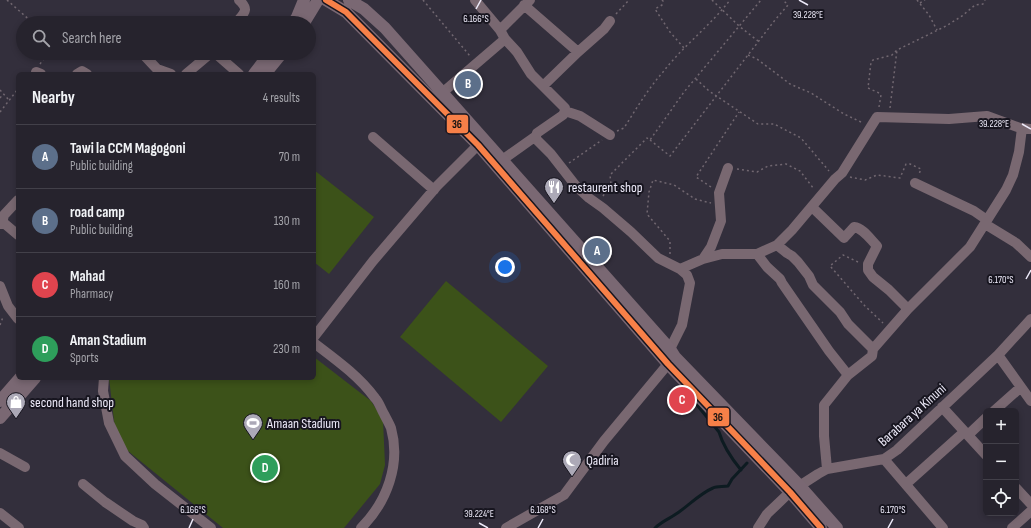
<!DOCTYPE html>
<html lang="en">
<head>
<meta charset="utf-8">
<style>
  body { margin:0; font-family:"Sofia Sans Condensed",sans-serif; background:#322f39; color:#f1f3f6 }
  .controls { position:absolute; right:12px; bottom:12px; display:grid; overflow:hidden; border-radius:6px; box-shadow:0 2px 6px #0003 }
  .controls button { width:36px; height:36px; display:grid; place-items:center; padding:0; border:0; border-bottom:1px solid #424049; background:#26232d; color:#f1f3f6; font:20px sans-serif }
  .you { position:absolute; left:505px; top:267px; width:14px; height:14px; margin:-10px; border:3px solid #fff; border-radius:50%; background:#1a73e8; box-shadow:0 0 0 6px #1a73e833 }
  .badge { display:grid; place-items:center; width:26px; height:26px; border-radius:50%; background:#1a73e8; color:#fff; font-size:13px; font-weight:700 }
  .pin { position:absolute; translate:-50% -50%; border:2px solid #fff; box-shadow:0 1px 4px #0006 }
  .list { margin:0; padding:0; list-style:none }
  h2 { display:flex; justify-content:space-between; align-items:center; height:52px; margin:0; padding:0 16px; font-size:17px }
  h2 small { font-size:13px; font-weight:400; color:#a4a4aa }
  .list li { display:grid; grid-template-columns:26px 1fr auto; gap:12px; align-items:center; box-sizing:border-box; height:64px; padding:0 16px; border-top:1px solid #424049 }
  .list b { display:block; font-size:15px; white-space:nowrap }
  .list p { margin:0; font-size:13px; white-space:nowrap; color:#a4a4aa }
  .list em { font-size:13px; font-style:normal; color:#a4a4aa }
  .icon { flex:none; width:22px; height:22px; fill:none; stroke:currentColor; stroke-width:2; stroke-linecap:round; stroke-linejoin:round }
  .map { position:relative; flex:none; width:1031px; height:528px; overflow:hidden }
  .search { position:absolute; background:#26232d; box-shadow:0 2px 6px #0003; left:16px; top:16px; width:300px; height:44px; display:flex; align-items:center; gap:10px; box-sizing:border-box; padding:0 14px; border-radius:22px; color:#a4a4aa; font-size:15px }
  .panel { position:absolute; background:#26232d; box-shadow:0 2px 6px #0003; left:16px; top:72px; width:300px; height:308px; border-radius:6px }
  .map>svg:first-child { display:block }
  .grass { fill:#3c5219 }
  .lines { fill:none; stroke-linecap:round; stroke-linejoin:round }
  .stream { stroke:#0d1b21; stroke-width:3 }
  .path { stroke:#716770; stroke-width:1.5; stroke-dasharray:2 3; stroke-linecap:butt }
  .minor { stroke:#796871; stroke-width:10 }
  .major { stroke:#7a6873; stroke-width:12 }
  .bus-1-casing { stroke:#17151f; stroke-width:9 }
  .bus-1 { stroke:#f78048; stroke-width:6 }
  .ticks { fill:none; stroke:#edeaf9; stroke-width:1.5 }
  .labels { text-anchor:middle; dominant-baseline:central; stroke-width:4; stroke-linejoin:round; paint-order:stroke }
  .poi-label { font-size:14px; fill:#edeaf9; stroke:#17151f; text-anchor:start }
  .street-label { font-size:14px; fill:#edeaf9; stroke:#17151f }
  .ticks-label { font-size:10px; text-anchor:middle; fill:#edeaf9; stroke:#17151f; stroke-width:4; stroke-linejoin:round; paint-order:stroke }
  .line-badge { stroke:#17151f; stroke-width:1.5 }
  .pale-badge-label { font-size:11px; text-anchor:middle; font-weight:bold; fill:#111 }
</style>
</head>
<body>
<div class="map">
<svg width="1031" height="528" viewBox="0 0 1031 528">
  <rect width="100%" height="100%" fill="#332f3c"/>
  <path class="grass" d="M314 170 374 217 329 274 314 262Z
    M446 281 548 366 501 422 400 337Z
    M314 357 371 401 383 420 385 465 380 484 344 528H223L128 451 115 429 109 378H314Z"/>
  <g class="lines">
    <path class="stream" d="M689 395 719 432C723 446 732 459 741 470
      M655 528C662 521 671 518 679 512 690 504 701 493 713 488 717 486 723 487 728 486L732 479 747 463"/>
    <path class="path" d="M7 0 33 23
      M423 0 470 56
      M662 0 663 1 662 5 655 9 670 32 684 48
      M712 0 739 26 758 41
      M917 0 929 15 937 30
      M920 3 925 0
      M616 14 629 0
      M748 55 757 59 790 84 811 93 844 114 863 123
      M40 64 48 53
      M696 79 709 91 758 124H774L801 138 829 171
      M0 90 9 100
      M0 98 3 94
      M879 107 881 95 879 93 868 88 871 62 873 60 892 55 897 50 946 26 962 16 975 5 983 4 985 0
      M890 108 897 50
      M0 112 18 89
      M617 131 624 128C636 109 648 89 663 72 683 46 710 26 730 0
      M650 140 670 156 775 20 788 5 783 0
      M569 163 602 140
      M737 169 757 172 768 166 786 164 800 171 814 189
      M850 177 865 180 877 175 900 178 906 164H910L921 169 919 174
      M711 187 696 177 739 112
      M603 196 611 184 610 175 647 138 650 140 684 92 761 0
      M670 254V241L647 214 649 192 653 180 674 185 695 199 711 203
      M858 262 843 255 830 266 865 306 883 323
      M0 325 3 317"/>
    <path class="minor" d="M524 5 578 52 604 29 610 21
      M236 23C244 13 250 10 239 0
      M500 30 530 0
      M505 39 517 52 531 74 565 108V111L563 115 537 133 536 136V139L551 154 576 186 589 198 603 208 631 232 658 258 680 269 687 275 690 283 682 325 670 349
      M142 53 157 69 171 74
      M215 53 239 74
      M36 72 41 74
      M77 74 82 71 87 74
      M186 74 211 53
      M543 86 578 52
      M442 93 505 39 500 30 475 0
      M565 111 580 116 610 135
      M373 137 434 190
      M502 160 536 136
      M915 183 974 211 987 220
      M812 207 844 238 854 227C863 228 870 239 877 246L868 264V270L873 277 889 290 908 309 873 349 872 356 848 375 824 405V436L827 469
      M2 223 4 215 18 200
      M0 224H5L18 235
      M985 224 1016 243 1031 257
      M777 245 787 253 792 256 798 262 809 276 813 285 840 312 848 324 873 349
      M757 254 767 267 780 279 782 283 829 351 848 375
      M703 259 722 254H757L777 245 792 230 835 179 842 173 877 117 949 119 987 116 1020 128 1031 129
      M680 269 703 259 711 247 721 221 719 193 728 168
      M0 286 8 306 18 319
      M908 309 970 247 1006 190 1013 175 1019 152 1022 128
      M314 337 373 261 437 186 478 145
      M314 343C335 359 359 376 375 398 379 402 381 409 384 414 386 418 389 423 391 428 401 464 387 502 361 528
      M998 355 1031 401
      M104 378 103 391 109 423 125 456 155 484 211 528
      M942 407 986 455
      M994 411 1021 387
      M968 435 986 418
      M0 453 25 467
      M884 459 943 528
      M83 484 105 502 133 521 142 525 144 528
      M906 484 964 432
      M1016 488 1031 504
      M0 513 19 528
      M506 528 564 495 604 441 673 358
      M758 528 767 514 790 492 818 474 827 469 884 459 897 450 998 355 1031 319
      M1012 528 1031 511"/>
    <path class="major" d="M326 0 346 12 478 145 668 364 790 492 821 528
      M349 0 364 9 385 28 670 349 675 357 799 485 837 528
      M293 23 297 17 304 0
      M304 23 318 0
      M254 74 270 53
      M265 74 282 53
      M0 401 20 378
      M0 418 35 378"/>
    <g class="bus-1-casing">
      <path id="bus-1" d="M326 0 346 12 478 145 668 364 790 492 821 528"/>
    </g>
    <use href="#bus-1" class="bus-1"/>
  </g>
  <path class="ticks" d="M799 0 808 5M476 9 481 0M1022 124 1031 129M1026 279 1031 270M479 523 488 528M189 528 193 519M538 528 543 519M888 528 893 519"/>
  <defs>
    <g id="restaurant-pin" transform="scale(1)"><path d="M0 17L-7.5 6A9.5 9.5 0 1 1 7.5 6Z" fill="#aca9b7" stroke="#17151f"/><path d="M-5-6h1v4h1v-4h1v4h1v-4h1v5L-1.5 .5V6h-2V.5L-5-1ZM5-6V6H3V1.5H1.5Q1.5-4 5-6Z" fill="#fff"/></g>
    <g id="shop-pin" transform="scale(1)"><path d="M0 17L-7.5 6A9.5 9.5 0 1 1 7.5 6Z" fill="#aca9b7" stroke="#17151f"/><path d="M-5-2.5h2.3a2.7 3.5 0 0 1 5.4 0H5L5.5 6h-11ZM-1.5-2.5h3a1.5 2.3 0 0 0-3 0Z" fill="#fff"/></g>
    <g id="stadium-pin" transform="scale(1)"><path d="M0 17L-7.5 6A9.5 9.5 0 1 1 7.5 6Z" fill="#aca9b7" stroke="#17151f"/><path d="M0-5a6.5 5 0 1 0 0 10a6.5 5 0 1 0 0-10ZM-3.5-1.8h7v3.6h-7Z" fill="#fff"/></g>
    <g id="mosque-pin" transform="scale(1)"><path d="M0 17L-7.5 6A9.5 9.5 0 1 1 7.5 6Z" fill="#aca9b7" stroke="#17151f"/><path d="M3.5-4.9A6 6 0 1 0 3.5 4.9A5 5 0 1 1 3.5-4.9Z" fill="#fff"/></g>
  </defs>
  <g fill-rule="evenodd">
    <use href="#restaurant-pin" x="554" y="187"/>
    <use href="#shop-pin" x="16" y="402"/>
    <use href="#stadium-pin" x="253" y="423"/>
    <use href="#mosque-pin" x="572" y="460"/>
  </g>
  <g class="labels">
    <g class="poi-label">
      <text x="568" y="187">restaurent shop</text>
      <text x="30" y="402">second hand shop</text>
      <text x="267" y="423">Amaan Stadium</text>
      <text x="586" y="460">Qadiria</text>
    </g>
    <g class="street-label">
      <text transform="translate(912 415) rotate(-42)">Barabara ya Kinuni</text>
    </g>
  </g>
  <g class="ticks-label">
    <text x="808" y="18">39.228°E</text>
    <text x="476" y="22">6.166°S</text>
    <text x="994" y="127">39.228°E</text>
    <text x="1001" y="283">6.170°S</text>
    <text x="193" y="513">6.166°S</text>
    <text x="543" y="513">6.168°S</text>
    <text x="893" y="513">6.170°S</text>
    <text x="479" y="517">39.224°E</text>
  </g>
  <g class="line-badge">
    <rect x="446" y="114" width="23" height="20" rx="4" fill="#f78048"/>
    <rect x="707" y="407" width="23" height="20" rx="4" fill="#f78048"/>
  </g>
  <g class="pale-badge-label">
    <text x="457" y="128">36</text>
    <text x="718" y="421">36</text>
  </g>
</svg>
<div class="controls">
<button>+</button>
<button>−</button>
<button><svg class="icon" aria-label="locate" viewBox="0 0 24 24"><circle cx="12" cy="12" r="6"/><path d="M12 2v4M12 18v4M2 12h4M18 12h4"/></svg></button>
</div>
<div class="you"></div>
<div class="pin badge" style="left:597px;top:251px;background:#5c6f8a">A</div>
<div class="pin badge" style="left:468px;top:84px;background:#5c6f8a">B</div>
<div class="pin badge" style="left:682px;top:400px;background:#e0444e">C</div>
<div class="pin badge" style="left:265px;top:468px;background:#2e9e5b">D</div>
<div class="search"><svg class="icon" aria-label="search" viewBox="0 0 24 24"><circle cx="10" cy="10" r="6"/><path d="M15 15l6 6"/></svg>Search here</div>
<section class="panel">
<h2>Nearby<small>4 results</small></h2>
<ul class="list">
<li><span class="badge" style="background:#5c6f8a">A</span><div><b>Tawi la CCM Magogoni</b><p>Public building</p></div><em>70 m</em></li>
<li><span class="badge" style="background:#5c6f8a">B</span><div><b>road camp</b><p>Public building</p></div><em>130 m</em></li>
<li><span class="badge" style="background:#e0444e">C</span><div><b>Mahad</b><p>Pharmacy</p></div><em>160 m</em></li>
<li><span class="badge" style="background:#2e9e5b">D</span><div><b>Aman Stadium</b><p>Sports</p></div><em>230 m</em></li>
</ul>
</section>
</div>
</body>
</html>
